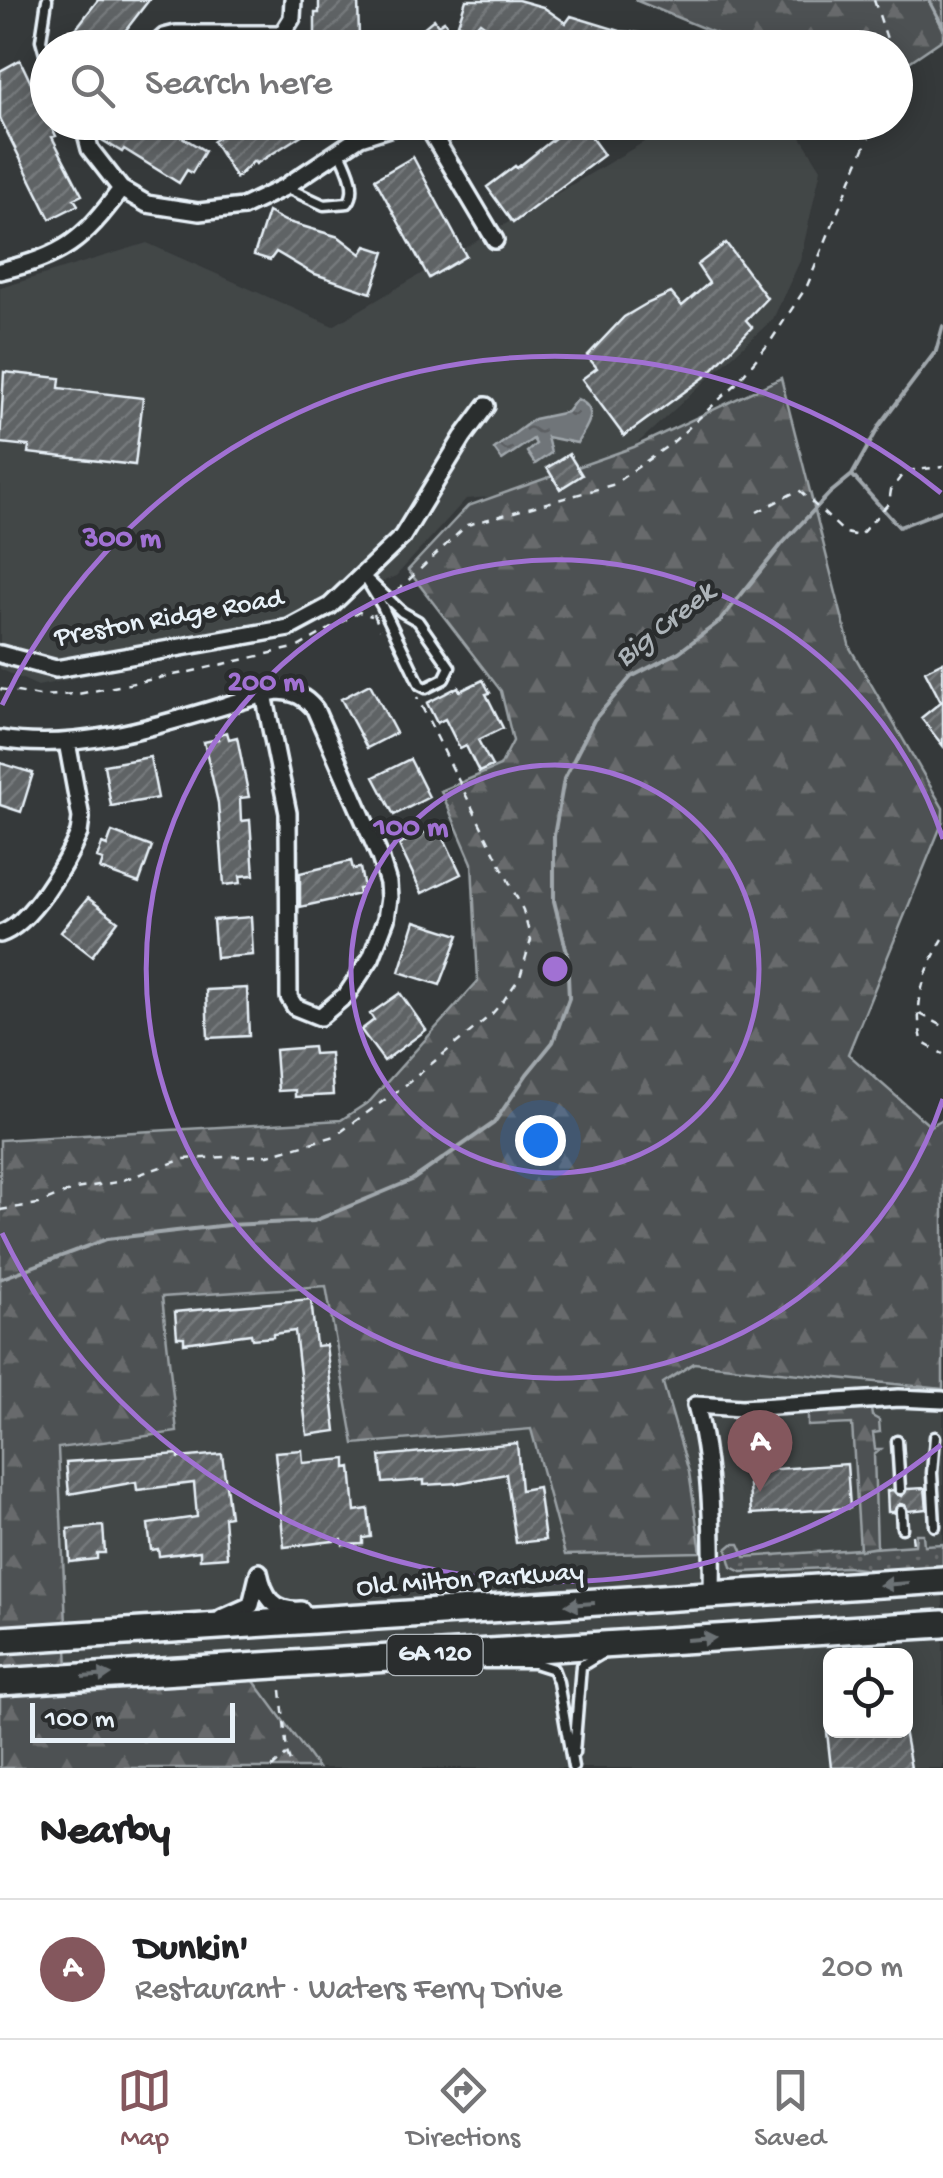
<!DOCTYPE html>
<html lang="en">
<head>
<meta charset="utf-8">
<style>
  body { margin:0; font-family:"Gochi Hand",sans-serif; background:#f6f6f6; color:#202124 }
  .controls { position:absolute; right:30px; bottom:30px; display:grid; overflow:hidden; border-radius:15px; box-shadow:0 5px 25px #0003 }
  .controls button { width:90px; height:90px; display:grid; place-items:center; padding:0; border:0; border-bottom:2px solid #e0e0e0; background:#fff; color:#202124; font:50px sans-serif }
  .scale { position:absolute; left:30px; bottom:25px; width:205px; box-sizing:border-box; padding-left:10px; border:5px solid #e8f1f8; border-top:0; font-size:28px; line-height:35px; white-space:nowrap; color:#e8f1f8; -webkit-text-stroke:8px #2a2d2e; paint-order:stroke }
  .you { position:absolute; left:540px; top:1140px; width:35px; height:35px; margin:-25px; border:8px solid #fff; border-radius:50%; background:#1a73e8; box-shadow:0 0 0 15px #1a73e833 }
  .badge { display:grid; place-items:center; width:65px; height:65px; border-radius:50%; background:#84575d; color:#fff; font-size:32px; font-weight:700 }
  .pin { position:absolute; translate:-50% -82px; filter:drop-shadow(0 2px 5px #0008) }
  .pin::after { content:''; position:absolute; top:52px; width:35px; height:30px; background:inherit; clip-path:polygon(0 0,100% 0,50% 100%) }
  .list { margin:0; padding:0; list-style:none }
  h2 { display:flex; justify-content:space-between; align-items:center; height:130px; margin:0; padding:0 40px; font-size:42px }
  h2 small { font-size:32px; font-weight:400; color:#757577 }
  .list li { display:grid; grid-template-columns:65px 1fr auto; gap:30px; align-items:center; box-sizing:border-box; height:140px; padding:0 40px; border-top:2px solid #e0e0e0 }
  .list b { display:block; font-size:38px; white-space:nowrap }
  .list p { margin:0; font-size:32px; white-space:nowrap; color:#757577 }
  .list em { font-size:32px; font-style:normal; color:#757577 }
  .icon { flex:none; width:55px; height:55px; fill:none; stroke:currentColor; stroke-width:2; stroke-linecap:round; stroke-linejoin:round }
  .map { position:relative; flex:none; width:943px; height:1768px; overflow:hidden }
  .search { position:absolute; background:#fff; box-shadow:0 5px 25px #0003; left:30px; right:30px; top:30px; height:110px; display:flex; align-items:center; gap:25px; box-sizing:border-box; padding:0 35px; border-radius:55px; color:#757577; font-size:38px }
  .sheet { height:270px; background:#fff }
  nav { display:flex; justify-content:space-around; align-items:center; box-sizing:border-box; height:140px; border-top:2px solid #e0e0e0; background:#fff; font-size:28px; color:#757577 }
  nav a { display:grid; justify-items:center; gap:5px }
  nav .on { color:#84575d }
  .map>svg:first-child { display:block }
  .built { fill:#424647; fill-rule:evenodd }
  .grass { fill:url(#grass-dots); stroke:#9aa1a5; stroke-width:2.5 }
  .forest { fill:url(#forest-firs); stroke:#9aa1a5; stroke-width:2.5 }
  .water { fill:url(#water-ripples); stroke:#a0a7ac; stroke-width:2.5 }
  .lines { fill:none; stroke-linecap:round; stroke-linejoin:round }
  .stream { stroke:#a0a7ac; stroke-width:4 }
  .building { fill:url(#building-hatch); stroke:#e8f1f8; stroke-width:2.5 }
  .service-casing { stroke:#e8f1f8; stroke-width:15 }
  .minor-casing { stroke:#e8f1f8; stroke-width:22 }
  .trunk-casing { stroke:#e8f1f8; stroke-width:32 }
  .path { stroke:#e8f1f8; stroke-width:2.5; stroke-dasharray:8 8; stroke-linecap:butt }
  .service { stroke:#2a2d2e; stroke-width:8 }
  .minor { stroke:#2a2d2e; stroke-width:15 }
  .trunk { stroke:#2a2d2e; stroke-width:25 }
  .oneway { fill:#6c7275 }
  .ring { fill:none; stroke:#a171d3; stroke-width:5 }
  .labels { text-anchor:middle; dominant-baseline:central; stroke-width:9; stroke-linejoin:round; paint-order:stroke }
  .shield { fill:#2a2d2e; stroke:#afb6bb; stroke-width:2.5 }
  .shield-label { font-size:25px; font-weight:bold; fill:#e8f1f8 }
  .street-label { font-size:28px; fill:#e8f1f8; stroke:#2a2d2e }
  .water-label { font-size:30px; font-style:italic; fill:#acb3b8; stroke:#2a2d2e }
  .centre { fill:#a171d3; stroke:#2a2d2e; stroke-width:5 }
  .ring-label { font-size:30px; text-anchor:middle; font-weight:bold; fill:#a171d3; stroke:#2a2d2e; stroke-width:9; stroke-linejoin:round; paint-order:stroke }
</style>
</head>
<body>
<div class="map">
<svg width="943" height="1768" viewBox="0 0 943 1768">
  <defs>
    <pattern id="grass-dots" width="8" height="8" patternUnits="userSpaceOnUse" patternTransform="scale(2.5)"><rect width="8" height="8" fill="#4d5152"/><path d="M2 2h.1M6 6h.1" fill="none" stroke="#676a6c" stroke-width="1.8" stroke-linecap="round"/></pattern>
    <pattern id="forest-firs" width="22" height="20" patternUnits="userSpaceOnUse" patternTransform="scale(2.5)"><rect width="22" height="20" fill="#4d5152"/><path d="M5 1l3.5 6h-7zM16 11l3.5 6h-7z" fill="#676a6c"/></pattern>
    <pattern id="water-ripples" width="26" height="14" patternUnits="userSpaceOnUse" patternTransform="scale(2.5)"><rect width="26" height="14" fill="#707579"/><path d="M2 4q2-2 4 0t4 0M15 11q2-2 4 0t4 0" fill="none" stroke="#5b5e62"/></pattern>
    <pattern id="building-hatch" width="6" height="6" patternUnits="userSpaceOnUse" patternTransform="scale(2.5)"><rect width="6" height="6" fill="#5f6365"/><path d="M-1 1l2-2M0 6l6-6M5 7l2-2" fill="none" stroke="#767a7c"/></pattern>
  </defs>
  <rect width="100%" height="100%" fill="#35393a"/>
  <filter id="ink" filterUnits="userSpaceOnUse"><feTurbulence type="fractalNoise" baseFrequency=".01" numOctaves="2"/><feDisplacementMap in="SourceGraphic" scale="20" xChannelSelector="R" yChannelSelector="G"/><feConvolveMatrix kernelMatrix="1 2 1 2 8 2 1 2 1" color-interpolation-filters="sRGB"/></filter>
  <g filter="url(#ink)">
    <path class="built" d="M676 123H792L821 169 800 261 773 319 605 473 561 491 466 499 396 576 230 645 38 686 0 669V288L147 243 333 326Z
      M326 1286 354 1444 531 1429 566 1555 700 1551 689 1472 663 1383 694 1363 943 1389V1768H318L250 1677 69 1691 58 1448 177 1432 161 1297ZM830 1656H906V1730H830Z"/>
    <path class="grass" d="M916 1534H923L924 1545 943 1544V1567L877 1571 847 1567 742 1572 732 1567 727 1549 733 1544H739L745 1557 915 1545Z"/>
    <path class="forest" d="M635 0H943V39L896 71V48L749 47Z
      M781 378 850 648 943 808V821L848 1054 930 1126 943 1119V1389L694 1363 663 1383 689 1472 701 1552 565 1555 531 1429 354 1444 326 1286 162 1297 177 1432 58 1448 69 1691 251 1677 318 1768H0V1140L341 1120 370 1101 478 981 472 863 441 791 500 766 513 741 501 691 408 570 468 506 634 447Z
      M871 1409 872 1416 879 1420 880 1432 873 1433 875 1449H881L874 1455 877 1547 860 1550 852 1424 808 1426V1412Z"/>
    <path class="water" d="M577 399C602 410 586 427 577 443L547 437 551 453 535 464 527 452 536 444 533 439 502 460 494 449 534 419 567 412Z"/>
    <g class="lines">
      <path class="stream" d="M929 0 943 27
        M852 475 899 527 943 510
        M0 1279 107 1239 228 1225 314 1221 412 1180 494 1123 527 1074 553 1042 569 998 567 953 554 901V836L564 779 594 720 631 677 679 652 720 621 782 544 830 493 852 475 880 425 936 351 943 326"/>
    </g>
    <path class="building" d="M98 0H149L112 48H61Z
      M319 0H358L359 38H349L350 44 322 45V36H315V13H319Z
      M466 0H518L543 7 566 23 571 16 620 31 677 37 698 48H529L498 35 480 22 474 29 458 24Z
      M434 19 438 25 444 21 463 48H399Z
      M20 60 56 136 52 137 82 195 74 199 78 205 50 219 0 118V71Z
      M101 122H157L205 151 192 173 187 170 179 183 124 149 122 152 102 140 105 135 97 130Z
      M241 122H322L256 164 254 161 236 178 213 141Z
      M575 122H580L604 155 513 223 487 187 515 166 517 168Z
      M413 157 466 256 429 278 375 179Z
      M268 212 285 221 339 237 361 254 366 246 385 252 371 293 312 273 276 252 270 260 254 255Z
      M726 243 767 298 746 320 752 327 706 376 624 436 582 379 597 368 587 356 624 317 646 304 671 293 682 306 709 283 697 265Z
      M4 372 60 378 59 388 143 398 135 465 28 453 29 446 0 443Z
      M569 454 582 475 560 489 547 468Z
      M943 662V746L921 718 941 702 925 671Z
      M483 680 490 693 486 694 503 728 478 740 492 766 479 772 466 746 460 749 445 719 437 723 427 703 458 687 460 691Z
      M370 684 396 733 367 748 341 699Z
      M227 732 229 739 237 737 249 797 240 798 241 821 250 820 254 875 240 876 241 883 224 885 218 803 204 742 218 739 216 735Z
      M150 757 158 798 111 806 104 765Z
      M410 759 429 797 394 815 374 777Z
      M0 763 33 773 21 812 0 805Z
      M438 826 461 874 422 893 399 845Z
      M112 832 152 847 139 883 100 869 103 860 97 858 102 844 107 846Z
      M351 861 353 869 360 868 364 888 358 889 359 894 300 907V873Z
      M88 898 118 921 92 956 61 932Z
      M251 917 253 955 216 958 213 920Z
      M415 921 459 935 440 985 399 972Z
      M247 988 249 1036 208 1038 206 990Z
      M400 993 426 1030 384 1061 361 1030 374 1020 370 1014Z
      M313 1047 314 1054 330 1053 333 1095 295 1097V1090L278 1091 275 1050Z
      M311 1299 316 1346 326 1345 336 1431 307 1435 295 1331 273 1334V1337L252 1339 251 1334 184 1343V1337H177L175 1312Z
      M517 1443 521 1490 538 1487 545 1540 516 1543 506 1474 458 1483 424 1485V1480L383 1483 380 1456Z
      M302 1450 303 1463 346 1459V1468L351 1467 355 1511 368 1509 371 1537 363 1538V1544L343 1545 342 1540 284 1547 275 1452Z
      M179 1454V1458L222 1454 230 1516 224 1517 227 1557 200 1559V1551L159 1556 158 1549 151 1550 148 1524 197 1517 194 1483 137 1490 136 1482 69 1494 66 1462Z
      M847 1464 850 1508 751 1514 748 1471Z
      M925 1488 927 1509 908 1511 905 1505 900 1504 894 1512H888L887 1491 893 1490 901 1496 907 1489Z
      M103 1526 105 1553H97V1559L70 1562 68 1529Z
      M839 1730H904L911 1768H831L827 1732Z"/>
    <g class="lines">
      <g class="service-casing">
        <path id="service" d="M47 0 41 40 48 65
          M285 187 324 205 348 203C359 188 346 165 339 150
          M364 576 402 612 418 621 450 667 444 679 426 688 420 685 382 606Z
          M935 1437 932 1473 935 1526
          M897 1441 900 1489
          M901 1511 902 1528
          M484 1663H534L553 1669 558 1682 573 1767
          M574 1753 581 1666 601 1654"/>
      </g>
      <g class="minor-casing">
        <path id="minor" d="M152 48 164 37 176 34H282L292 18 293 0
          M83 122 90 149 121 189 147 204 199 212 243 207 285 187 360 137 408 122
          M425 122 495 240
          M630 122 635 127
          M0 271C63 256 83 241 121 189
          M0 654 56 669 289 628 330 606 402 537 463 437 486 406
          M278 691C295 692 304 696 315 709L380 857 388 883 389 898 386 919 371 958 347 994 320 1017 295 1007 289 997 288 813 264 694Z
          M0 739C87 754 180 718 264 694
          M0 934C30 925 67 862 79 833L81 818 67 742
          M259 1572C264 1597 274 1612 301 1610
          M712 1596C713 1540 711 1458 696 1405L742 1408 899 1398 943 1400
          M222 1618 251 1605 258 1576"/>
      </g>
      <g class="trunk-casing">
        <path id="trunk" d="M0 1640 943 1580
          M0 1682 943 1624"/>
      </g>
      <path class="path" d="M874 0 890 48
        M757 512 799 490 845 533 859 536 889 503 891 490 905 471 943 467
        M397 591 467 525 612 485 672 443 734 386 770 342 807 286 875 122
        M374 614 380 629
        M0 689 40 696 78 694 189 672 298 647 359 612 372 616
        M943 939C924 970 912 1007 923 1043L943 1054
        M920 1014 943 1026
        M0 1210 38 1204 75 1189 117 1182 184 1159 268 1155 335 1136 408 1083 491 1015 504 1000 520 977 531 940 523 910 417 697
        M912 1535 913 1544
        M281 1690 287 1753 292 1768
        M272 1768 286 1755"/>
      <use href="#service" class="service"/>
      <use href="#minor" class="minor"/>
      <use href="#trunk" class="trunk"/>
    </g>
    <defs><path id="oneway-solid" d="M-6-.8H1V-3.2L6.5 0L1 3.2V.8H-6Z" transform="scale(2.5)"/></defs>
    <g class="oneway">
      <use href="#oneway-solid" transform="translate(894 1584) rotate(176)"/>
      <use href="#oneway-solid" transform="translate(580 1604) rotate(176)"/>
      <use href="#oneway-solid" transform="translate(701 1639) rotate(-4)"/>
      <use href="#oneway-solid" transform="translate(97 1676) rotate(-4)"/>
    </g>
  </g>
  <g class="ring">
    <circle cx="555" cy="969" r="204"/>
    <path d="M943 1099A409 409 0 1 1 943 839"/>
    <path d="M941 1445A613 613 0 0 1 2 1233M2 705A613 613 0 0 1 941 493"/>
  </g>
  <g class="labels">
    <rect class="shield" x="387.5" y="1635" width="95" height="40" rx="8"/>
    <g class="shield-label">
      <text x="435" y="1655">GA 120</text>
    </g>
    <g class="street-label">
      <text transform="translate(169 619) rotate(-10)">Preston Ridge Road</text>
      <text transform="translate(470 1581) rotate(-4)">Old Milton Parkway</text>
    </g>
    <g class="water-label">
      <text transform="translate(666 626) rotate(-38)">Big Creek</text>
    </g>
  </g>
  <circle cx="555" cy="969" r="15" class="centre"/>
  <g class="ring-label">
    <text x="122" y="546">300 m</text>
    <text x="266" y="690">200 m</text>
    <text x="411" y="835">100 m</text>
  </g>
</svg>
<div class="controls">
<button><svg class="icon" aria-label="locate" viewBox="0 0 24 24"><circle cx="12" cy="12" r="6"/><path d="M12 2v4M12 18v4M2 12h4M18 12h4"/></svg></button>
</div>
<div class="scale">100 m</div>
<div class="you"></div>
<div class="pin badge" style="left:760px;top:1492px">A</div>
<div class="search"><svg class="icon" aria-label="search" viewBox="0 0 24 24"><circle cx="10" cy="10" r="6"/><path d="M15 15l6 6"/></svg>Search here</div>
</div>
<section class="sheet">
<h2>Nearby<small></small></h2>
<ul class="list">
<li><span class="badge">A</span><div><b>Dunkin'</b><p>Restaurant · Waters Ferry Drive</p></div><em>200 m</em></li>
</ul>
</section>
<nav>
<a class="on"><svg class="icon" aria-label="map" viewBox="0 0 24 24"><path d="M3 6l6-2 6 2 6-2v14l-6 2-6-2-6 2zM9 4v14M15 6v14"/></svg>Map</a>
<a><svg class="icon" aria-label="directions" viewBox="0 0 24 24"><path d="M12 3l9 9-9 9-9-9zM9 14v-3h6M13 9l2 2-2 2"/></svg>Directions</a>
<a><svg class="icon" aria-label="saved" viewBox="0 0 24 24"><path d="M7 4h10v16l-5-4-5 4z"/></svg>Saved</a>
</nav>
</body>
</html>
